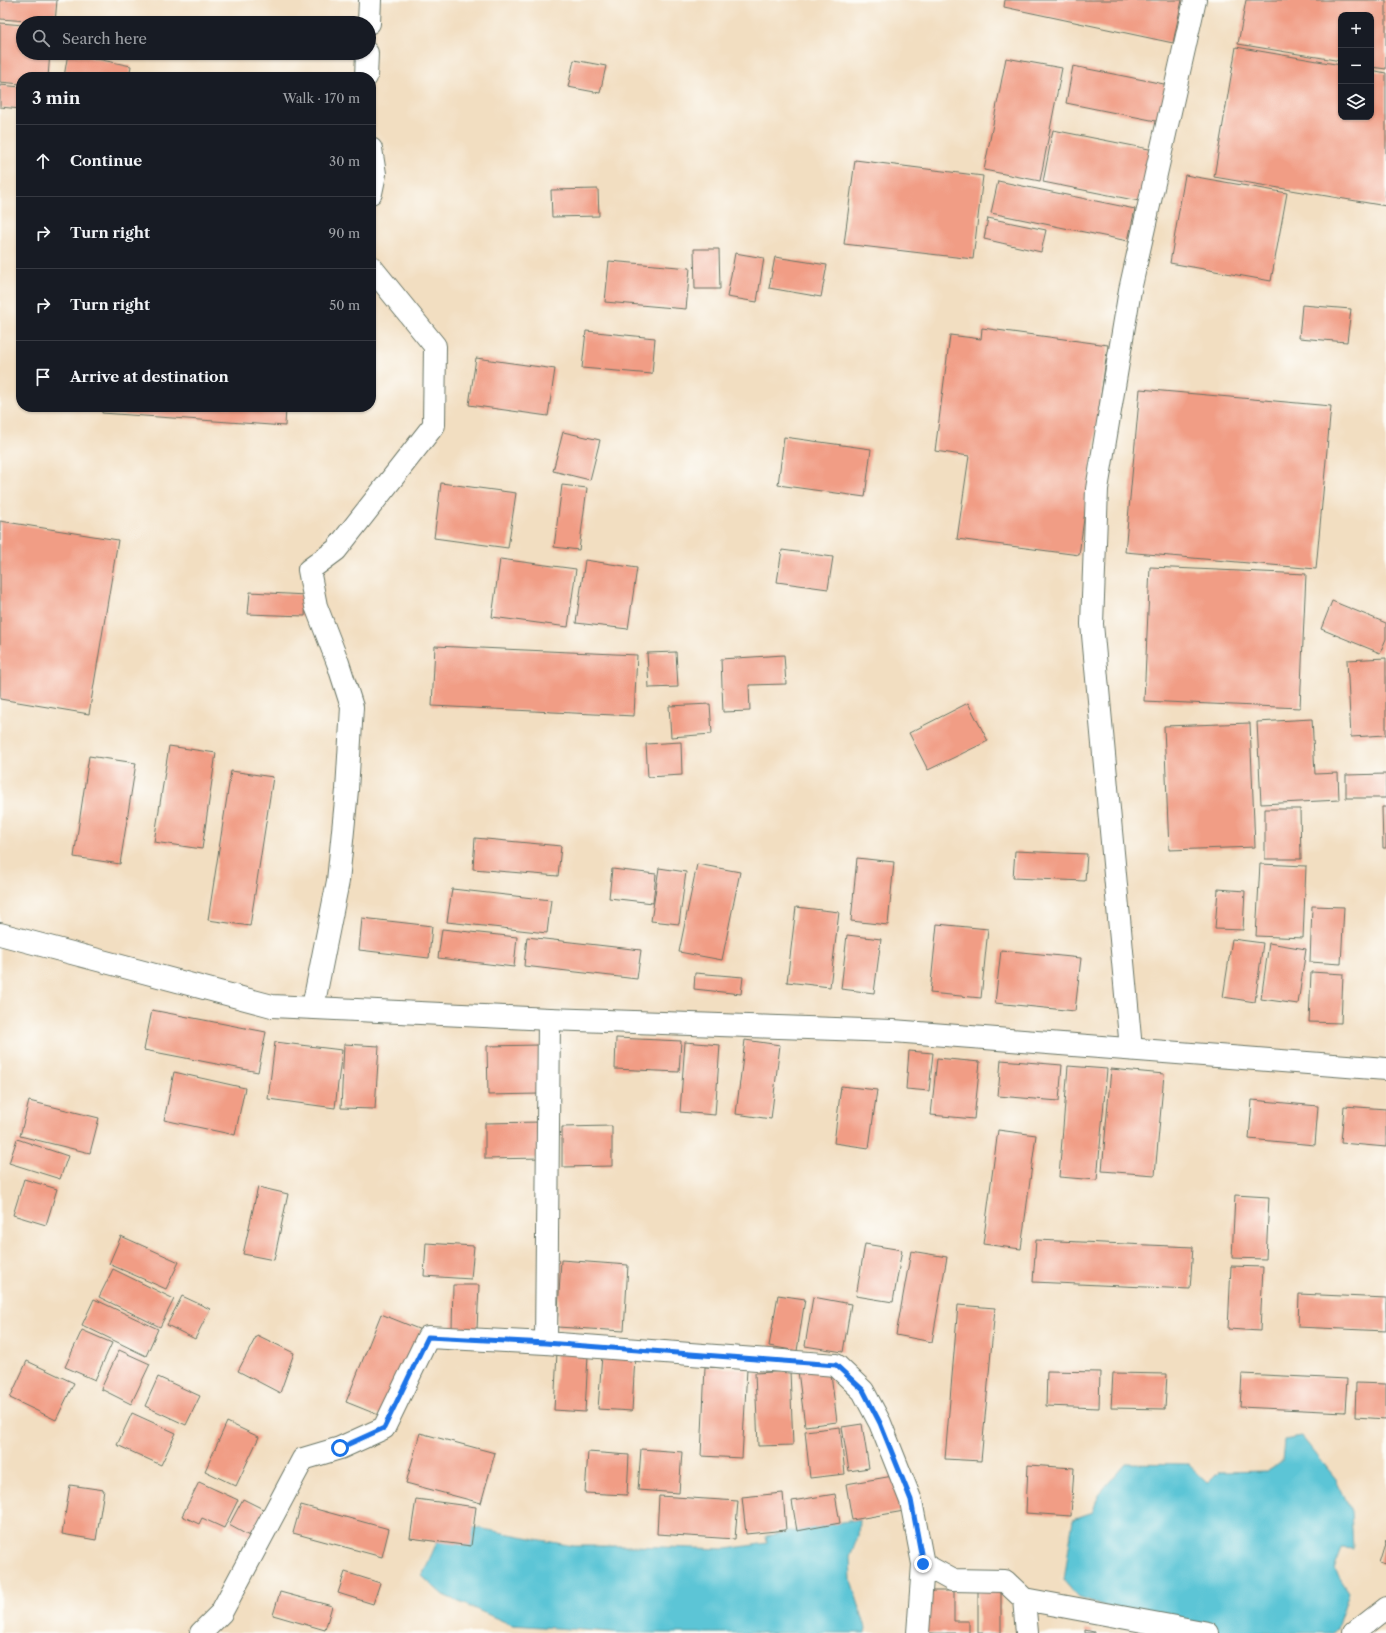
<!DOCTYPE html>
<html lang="en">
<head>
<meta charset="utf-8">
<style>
  body { margin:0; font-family:"Libre Caslon Text",serif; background:#242831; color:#f1f3f6 }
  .controls { position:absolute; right:12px; top:12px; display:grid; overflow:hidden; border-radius:8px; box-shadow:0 1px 3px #0004 }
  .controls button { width:36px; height:36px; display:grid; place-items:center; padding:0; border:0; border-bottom:1px solid #363941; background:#171b24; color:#f1f3f6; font:20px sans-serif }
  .stop { position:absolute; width:12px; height:12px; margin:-9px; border:3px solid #1a73e8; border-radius:50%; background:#fff }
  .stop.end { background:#1a73e8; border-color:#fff; box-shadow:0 1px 4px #0008 }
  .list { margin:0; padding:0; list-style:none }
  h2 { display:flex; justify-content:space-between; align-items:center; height:52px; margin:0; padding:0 16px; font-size:17px }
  h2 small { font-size:13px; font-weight:400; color:#9ea1a6 }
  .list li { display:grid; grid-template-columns:26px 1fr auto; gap:12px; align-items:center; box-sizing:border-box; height:72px; padding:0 16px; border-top:1px solid #363941 }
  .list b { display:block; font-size:15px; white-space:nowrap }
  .list em { font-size:13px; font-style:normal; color:#9ea1a6 }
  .icon { flex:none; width:22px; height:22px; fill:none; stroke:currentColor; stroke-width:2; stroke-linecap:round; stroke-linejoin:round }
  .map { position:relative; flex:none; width:1386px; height:1633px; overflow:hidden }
  .search { position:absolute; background:#171b24; box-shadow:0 1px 3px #0004; left:16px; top:16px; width:360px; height:44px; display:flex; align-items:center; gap:10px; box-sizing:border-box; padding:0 14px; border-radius:22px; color:#9ea1a6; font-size:15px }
  .panel { position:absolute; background:#171b24; box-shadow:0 1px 3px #0004; left:16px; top:72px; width:360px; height:340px; border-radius:16px }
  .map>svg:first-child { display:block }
  .water { fill:#5bc5d6; stroke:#3d8185 }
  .building { fill:#f19d85 }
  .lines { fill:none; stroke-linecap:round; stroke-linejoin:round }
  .minor-casing { stroke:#697565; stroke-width:24 }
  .primary-casing { stroke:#697565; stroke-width:24 }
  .minor { stroke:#fff; stroke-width:22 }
  .primary { stroke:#fff; stroke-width:22 }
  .route { stroke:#1a73e8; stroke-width:5 }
</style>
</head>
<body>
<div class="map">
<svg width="1386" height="1633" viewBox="0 0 1386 1633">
  <rect width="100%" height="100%" fill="#fdfcf7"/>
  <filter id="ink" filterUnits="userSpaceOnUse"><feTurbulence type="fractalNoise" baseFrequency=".025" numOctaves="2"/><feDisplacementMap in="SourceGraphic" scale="8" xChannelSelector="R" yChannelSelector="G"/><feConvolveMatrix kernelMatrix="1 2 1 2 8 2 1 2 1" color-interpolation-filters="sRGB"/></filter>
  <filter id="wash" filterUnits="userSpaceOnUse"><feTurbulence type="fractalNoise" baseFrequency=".012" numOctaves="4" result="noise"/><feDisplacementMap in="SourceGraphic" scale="16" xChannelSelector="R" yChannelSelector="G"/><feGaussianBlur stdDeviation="0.9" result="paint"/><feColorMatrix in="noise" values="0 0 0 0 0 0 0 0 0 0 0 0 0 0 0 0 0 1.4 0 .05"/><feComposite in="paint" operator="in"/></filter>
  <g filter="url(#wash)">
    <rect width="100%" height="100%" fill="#f2dec1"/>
    <path class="water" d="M1302 1437 1336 1479 1351 1510 1353 1549 1342 1548 1334 1569 1349 1592 1337 1628 1332 1633H1210L1129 1615 1077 1596 1064 1581 1073 1519 1093 1512 1098 1495 1126 1463 1188 1464 1208 1483 1219 1472 1268 1471 1282 1462 1284 1440Z
      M859 1519 858 1537 850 1556 851 1580 866 1628 865 1633H626L512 1625 443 1595 422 1576 446 1522 573 1546H632L726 1549 767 1543 766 1536Z"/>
    <g id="blocks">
      <path class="building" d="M0 0H57L55 23 0 19Z
        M1005 0H1182L1173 43 1004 7Z
        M1246 0H1386V69L1371 67V15H1341V61L1238 44Z
        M0 23 23 25V53H50L48 77H21V84L0 82Z
        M1236 47 1341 65V117H1371V70L1386 73V206L1214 177Z
        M68 53 131 66 129 77H64Z
        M1006 58 1062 68 1040 181 984 170Z
        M574 60 606 66 600 93 568 87Z
        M1073 66 1169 85 1161 122 1066 103Z
        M0 85 21 87V109L0 107Z
        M1053 130 1154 150 1144 202 1043 182Z
        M855 160 983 176 973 259 844 244Z
        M1185 175 1287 193 1271 281 1170 263Z
        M998 181 1135 209 1128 241 991 213Z
        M598 189 599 216 552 217 551 190Z
        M988 218 1046 230 1041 252 984 239Z
        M694 249H719L720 289H695Z
        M735 253 764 258 757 302 727 297Z
        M775 257 827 265 821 297 769 288Z
        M609 261 690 268 686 309 605 302Z
        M1302 305 1351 309 1347 342 1299 338Z
        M982 328 1108 345 1079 555 957 539 969 456 935 451 950 335 981 339Z
        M586 331 655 338 652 374 582 368Z
        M476 358 555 369 548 416 469 405Z
        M1140 389 1331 406 1316 569 1125 552Z
        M102 407H286L285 426 102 413Z
        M563 432 600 440 590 480 553 471Z
        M784 437 871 449 865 497 778 485Z
        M441 483 516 493 508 548 434 538Z
        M562 485 587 488 579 550 554 547Z
        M0 521 118 540 89 714 0 699Z
        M782 550 833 557 828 589 777 582Z
        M500 559 576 569 568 627 492 617Z
        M585 560 637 568 628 629 576 623Z
        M1150 567 1306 574 1300 708 1144 701Z
        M250 592 306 595 305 616 248 614Z
        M1332 601 1386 623V639L1380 653 1321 629Z
        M435 646 637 655 634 716 432 706Z
        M676 652 678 687 649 688 647 653Z
        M784 655 786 684 749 685 750 711 723 712 721 659Z
        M1386 658V735L1351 737 1347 660Z
        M968 703 988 741 928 770 909 733Z
        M710 704 712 734 671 737 669 706Z
        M1312 719 1315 774 1338 773 1339 800 1261 804 1257 722Z
        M1250 723 1255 847 1169 850 1164 726Z
        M681 742 682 775 648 777 646 744Z
        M169 746 216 753 202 849 154 842Z
        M89 756 136 763 120 864 74 857Z
        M231 771 273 777 250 926 208 920Z
        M1386 774V798H1346V775Z
        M1382 807H1386V848H1383Z
        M1265 809H1300L1301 859H1265Z
        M475 838 561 846 558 876 473 869Z
        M1015 851 1087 854 1085 881 1013 878Z
        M857 858 894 862 888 925 851 921Z
        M697 864 740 872 722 960 679 952Z
        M1260 864 1306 866 1303 938 1256 936Z
        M659 868 686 872 679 924 651 921Z
        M612 869 656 874 653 903 609 898Z
        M452 889 551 900 547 933 447 922Z
        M1218 889 1245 891 1243 930 1215 929Z
        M1312 906 1344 907 1341 964 1310 962Z
        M796 907 839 912 830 987 787 982Z
        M362 918 432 926 429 958 359 950Z
        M937 924 988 929 981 998 930 993Z
        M442 929 517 937 514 967 438 958Z
        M847 935 881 939 874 993 841 989Z
        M527 937 641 950 637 979 524 966Z
        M1232 939 1263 943 1255 1002 1223 997Z
        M1269 943 1306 949 1298 1004 1261 999Z
        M1001 950 1081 958 1075 1011 995 1003Z
        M1311 972 1343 974 1341 1023 1309 1022Z
        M695 973 743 977 741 994 694 989Z
        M152 1010 266 1032 258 1072 144 1050Z
        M616 1038 681 1041 679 1072 615 1069Z
        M745 1040 780 1045 771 1119 736 1114Z
        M275 1042 342 1050 335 1108 268 1099Z
        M685 1042 720 1045 715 1115 680 1112Z
        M344 1044 379 1046 375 1109 341 1108Z
        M540 1045V1094L488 1095 487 1046Z
        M909 1051 933 1053 929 1091 906 1089Z
        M937 1058 980 1062 974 1119 931 1115Z
        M1001 1060 1062 1065 1059 1101 998 1096Z
        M1068 1066 1107 1069 1097 1180 1059 1177Z
        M1111 1069 1164 1074 1155 1175 1102 1171Z
        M174 1072 245 1088 235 1135 164 1120Z
        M841 1086 877 1090 869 1148 834 1143Z
        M1252 1100 1318 1106 1315 1145 1249 1139Z
        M29 1101 99 1118 90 1153 20 1136Z
        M1344 1106 1386 1109V1147L1341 1143Z
        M542 1122 543 1158 485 1159V1123Z
        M612 1126V1166L562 1167V1127Z
        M998 1130 1036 1135 1021 1249 983 1244Z
        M17 1139 68 1156 60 1179 9 1163Z
        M24 1179 57 1189 46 1225 13 1215Z
        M258 1187 288 1194 274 1260 243 1254Z
        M1235 1195 1269 1197 1266 1259 1232 1258Z
        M121 1236 179 1262 166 1289 109 1264Z
        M1036 1240 1193 1247 1190 1289 1033 1282Z
        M426 1243 474 1246 471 1279 424 1276Z
        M865 1244 902 1250 893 1302 856 1296Z
        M911 1251 947 1257 932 1342 896 1335Z
        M561 1260 628 1265 624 1331 557 1327Z
        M1231 1266 1263 1267 1260 1331 1228 1329Z
        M113 1269 174 1299 160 1327 99 1297Z
        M453 1285H479L477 1329H452Z
        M1299 1294 1386 1298V1331L1298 1327Z
        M778 1295 805 1299 797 1351 769 1346Z
        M182 1296 210 1309 195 1339 167 1325Z
        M813 1297 851 1304 843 1352 805 1346Z
        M94 1299 158 1329 146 1356 82 1325Z
        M958 1305 995 1308 981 1461 945 1459Z
        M381 1314 421 1330 386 1418 346 1402Z
        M82 1330 112 1343 95 1380 65 1367Z
        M257 1335 294 1353 280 1393 238 1371Z
        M119 1350 150 1364 131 1404 101 1389Z
        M557 1352 588 1355 585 1412 554 1410Z
        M602 1355 635 1356 632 1411 598 1409Z
        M27 1361 74 1383 56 1420 10 1398Z
        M830 1366 837 1422 805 1426 798 1371Z
        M705 1367 747 1369 742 1458 701 1456Z
        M790 1371 793 1445 758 1446 755 1373Z
        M1047 1371 1100 1372 1099 1408 1046 1406Z
        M1113 1373 1167 1374 1165 1409 1111 1408Z
        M1242 1374 1347 1379 1345 1412 1240 1407Z
        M158 1377 200 1396 186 1425 145 1406Z
        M1356 1383 1386 1384V1419L1355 1417Z
        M132 1413 176 1433 161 1465 117 1445Z
        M227 1422 259 1437 236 1486 205 1471Z
        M862 1424 869 1468 849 1471 842 1427Z
        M840 1427 845 1474 810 1478 805 1431Z
        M420 1433 495 1453 481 1503 406 1483Z
        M641 1449 682 1452 679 1493 638 1490Z
        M588 1452 629 1455 627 1495 585 1493Z
        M1028 1465 1074 1468 1071 1516 1026 1513Z
        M899 1475 904 1511 852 1520 846 1484Z
        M199 1482 238 1500 224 1528 202 1518 199 1524 182 1516Z
        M70 1485 104 1490 96 1540 62 1534Z
        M783 1493 786 1530 746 1534 742 1497Z
        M835 1494 840 1523 797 1531 792 1501Z
        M659 1496 738 1501 735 1539 657 1534Z
        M243 1499 265 1510 251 1537 229 1525Z
        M416 1499 476 1507 471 1546 410 1538Z
        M301 1505 389 1529 382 1557 293 1533Z
        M1386 1540V1565L1379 1563Z
        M345 1572 380 1583 373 1604 338 1593Z
        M924 1591H954V1621H969V1633H924Z
        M978 1591H1001V1633H978Z
        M280 1592 332 1606 325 1630 273 1615Z
        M1085 1630 1094 1632V1633H1085Z"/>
    </g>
  </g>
  <g filter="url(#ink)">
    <use href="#blocks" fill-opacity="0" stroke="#697565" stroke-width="1"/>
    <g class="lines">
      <g class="minor-casing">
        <path id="minor" d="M369 23 370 0
          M366 77 367 53
          M371 149 375 174 371 193
          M313 1007 338 881 347 790 352 707 338 663 316 606 309 570 336 550 434 425 435 346 371 267
          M1131 1049 1092 624 1097 489 1130 290 1195 0
          M546 1343 549 1019
          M1024 1599 1208 1633
          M201 1633 221 1613 303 1459 340 1448 384 1428 428 1337 546 1343 836 1365 863 1391 880 1423 911 1501 923 1564 952 1580 1005 1581 1024 1599 1027 1633
          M918 1633 923 1564
          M1354 1633 1386 1608"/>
      </g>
      <g class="primary-casing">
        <path id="primary" d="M0 934 272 1006 549 1019 893 1031 1386 1069"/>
      </g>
      <use href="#minor" class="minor"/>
      <use href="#primary" class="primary"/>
    </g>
  </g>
  <g class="lines" filter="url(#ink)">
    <path class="route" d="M340 1448 384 1428 428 1337 546 1343 836 1365 863 1390 880 1423 911 1500 923 1564"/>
  </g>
</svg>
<div class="controls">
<button>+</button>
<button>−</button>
<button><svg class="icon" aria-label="layers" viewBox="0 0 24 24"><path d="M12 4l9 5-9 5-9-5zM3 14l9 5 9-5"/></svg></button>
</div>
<div class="stop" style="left:340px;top:1448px"></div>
<div class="stop end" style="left:923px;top:1564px"></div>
<div class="search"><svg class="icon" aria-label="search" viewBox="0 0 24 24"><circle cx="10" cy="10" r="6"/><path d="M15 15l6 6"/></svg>Search here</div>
<section class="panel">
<h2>3 min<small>Walk · 170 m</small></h2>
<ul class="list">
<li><svg class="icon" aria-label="ahead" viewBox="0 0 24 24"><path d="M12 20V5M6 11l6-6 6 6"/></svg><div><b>Continue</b></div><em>30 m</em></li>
<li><svg class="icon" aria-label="right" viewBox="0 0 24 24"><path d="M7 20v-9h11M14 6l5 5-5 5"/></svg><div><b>Turn right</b></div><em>90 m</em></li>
<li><svg class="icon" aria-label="right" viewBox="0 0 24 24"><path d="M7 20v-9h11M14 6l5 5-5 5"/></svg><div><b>Turn right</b></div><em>50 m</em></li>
<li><svg class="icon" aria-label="arrive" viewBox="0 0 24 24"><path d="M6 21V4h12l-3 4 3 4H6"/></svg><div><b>Arrive at destination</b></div></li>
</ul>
</section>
</div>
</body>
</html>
